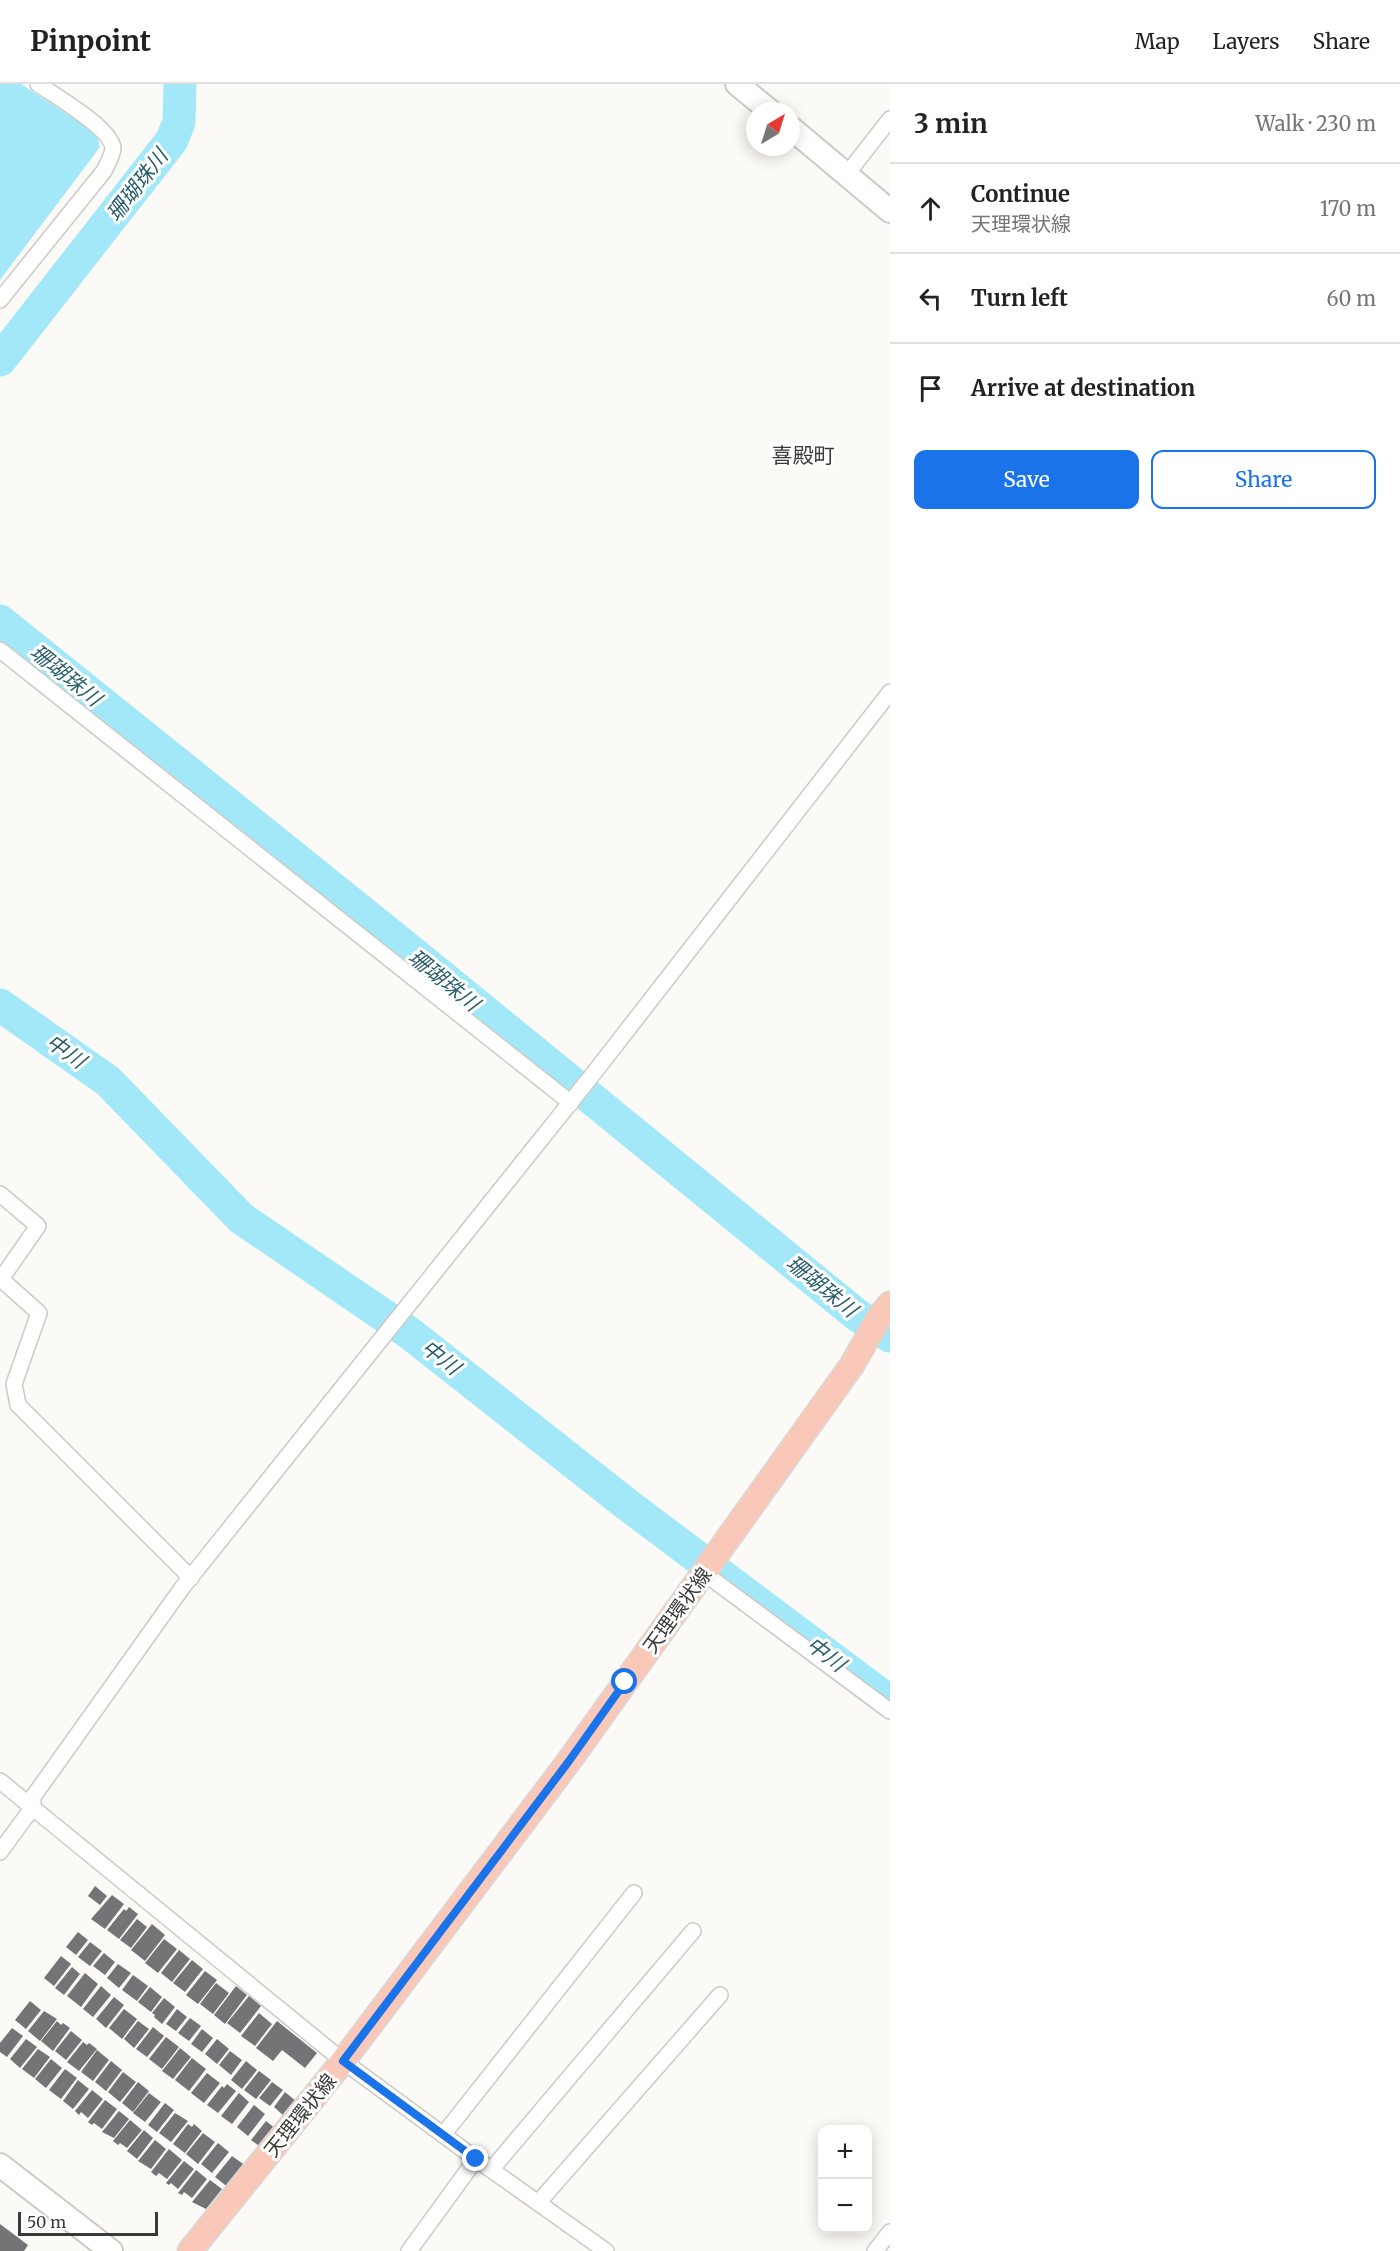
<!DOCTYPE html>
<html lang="en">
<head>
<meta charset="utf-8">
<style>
  body { margin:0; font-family:Merriweather,"Noto Sans JP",serif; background:#f6f6f6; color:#222 }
  .controls { position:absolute; right:18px; bottom:18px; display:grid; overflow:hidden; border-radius:12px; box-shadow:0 3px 15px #0003 }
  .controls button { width:54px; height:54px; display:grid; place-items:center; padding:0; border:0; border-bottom:2px solid #e0e0e0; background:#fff; color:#222; font:30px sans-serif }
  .compass { position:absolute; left:746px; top:18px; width:54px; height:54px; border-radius:50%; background:#fff; box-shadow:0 3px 15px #0003; rotate:38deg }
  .scale { position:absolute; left:18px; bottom:15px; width:140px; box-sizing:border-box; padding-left:6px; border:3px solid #3a3a39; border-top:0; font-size:16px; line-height:21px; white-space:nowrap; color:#3a3a39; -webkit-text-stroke:4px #fff; paint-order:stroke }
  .stop { position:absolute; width:18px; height:18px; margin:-14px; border:4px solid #1a73e8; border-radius:50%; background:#fff }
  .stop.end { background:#1a73e8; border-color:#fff; box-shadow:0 2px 6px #0008 }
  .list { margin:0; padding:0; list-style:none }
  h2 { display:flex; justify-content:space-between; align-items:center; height:78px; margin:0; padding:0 24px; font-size:26px }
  h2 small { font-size:20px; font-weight:400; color:#767676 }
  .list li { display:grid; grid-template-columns:39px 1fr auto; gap:18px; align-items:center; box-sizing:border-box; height:90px; padding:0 24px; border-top:2px solid #e0e0e0 }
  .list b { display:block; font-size:22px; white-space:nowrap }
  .list p { margin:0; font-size:20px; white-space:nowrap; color:#767676 }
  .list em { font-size:20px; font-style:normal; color:#767676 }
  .actions { display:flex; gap:12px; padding:18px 24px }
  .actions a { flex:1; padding:14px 0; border:2px solid #1a73e8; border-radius:12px; text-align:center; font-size:21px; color:#1a73e8 }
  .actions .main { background:#1a73e8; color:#fff }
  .icon { flex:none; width:33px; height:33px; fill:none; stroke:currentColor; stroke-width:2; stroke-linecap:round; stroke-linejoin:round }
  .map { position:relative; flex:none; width:890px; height:2167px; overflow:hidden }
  header { display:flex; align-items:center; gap:36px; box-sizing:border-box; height:84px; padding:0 30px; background:#fff; border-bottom:2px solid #e0e0e0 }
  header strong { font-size:28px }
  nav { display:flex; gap:33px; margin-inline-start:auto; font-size:21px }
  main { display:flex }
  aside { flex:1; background:#fff }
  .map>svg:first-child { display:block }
  .water { fill:#a3e8f9 }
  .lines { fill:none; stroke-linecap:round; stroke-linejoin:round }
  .river { stroke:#a3e8f9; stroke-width:33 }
  .building { fill:#747376 }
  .street-casing { stroke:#cbcac7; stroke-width:18 }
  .secondary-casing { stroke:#cbcac7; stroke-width:26 }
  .primary-casing { stroke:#d8d8d7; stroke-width:27 }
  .street { stroke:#fff; stroke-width:15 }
  .secondary { stroke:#fff; stroke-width:22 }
  .primary { stroke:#f9c8b8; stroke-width:24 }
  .route { stroke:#1a73e8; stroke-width:8 }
  .labels { text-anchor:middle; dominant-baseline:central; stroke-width:6; stroke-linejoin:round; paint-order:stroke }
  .street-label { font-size:20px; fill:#3a3a39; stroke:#fff }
  .water-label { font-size:21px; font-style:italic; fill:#285e6b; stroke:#fff }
  .neighbourhood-label { font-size:21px; fill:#3a3a39; stroke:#fff }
</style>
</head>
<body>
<header>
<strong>Pinpoint</strong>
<nav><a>Map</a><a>Layers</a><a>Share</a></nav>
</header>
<main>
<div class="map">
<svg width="890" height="2167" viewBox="0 0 890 2167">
  <rect width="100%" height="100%" fill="#fcfaf7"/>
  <path class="water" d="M0 0H21L96 49 100 63 0 196Z"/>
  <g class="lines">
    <path class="river" d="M0 276 172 56 179 38 180 0
      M0 537 402 860 857 1231 890 1252
      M0 921 108 997 241 1134 408 1248 629 1422 890 1618"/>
  </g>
  <path class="building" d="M95 1802 107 1812 100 1821 88 1812Z
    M112 1811 124 1820 105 1845 91 1835Z
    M129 1823 138 1830 119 1855 107 1846 124 1825 126 1827Z
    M137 1835 147 1843 131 1864 120 1856Z
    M152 1840 165 1851 145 1877 131 1866Z
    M78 1848 88 1856 76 1871 66 1863Z
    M164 1855 177 1865 158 1889 145 1879Z
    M90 1858 102 1867 90 1882 78 1873Z
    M179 1866 190 1875 172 1898 161 1889Z
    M104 1869 115 1878 105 1891 93 1882Z
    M61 1872 71 1880 54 1902 44 1894Z
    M192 1876 203 1885 185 1908 173 1899Z
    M118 1880 131 1889 119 1904 107 1894Z
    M72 1883 80 1890 64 1911 55 1904Z
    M205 1887 217 1896 198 1920 186 1911Z
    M85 1889 98 1900 81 1923 67 1912Z
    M133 1891 148 1902 137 1917 122 1906Z
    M216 1899 229 1909 213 1930 200 1920Z
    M101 1902 111 1911 93 1933 83 1925Z
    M236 1902 247 1911 225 1940 214 1931Z
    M150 1903 162 1913 151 1928 138 1918Z
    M249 1912 261 1922 240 1949 227 1939Z
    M114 1913 124 1921 106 1944 96 1935Z
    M164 1914 175 1923 162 1940 154 1933 155 1931 152 1929Z
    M30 1917 41 1926 26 1945 15 1936Z
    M124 1925 137 1935 122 1955 109 1944Z
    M177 1925 187 1933 176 1947 166 1940Z
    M44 1927 57 1935 40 1957 28 1947Z
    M259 1929 272 1940 255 1962 241 1952Z
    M190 1934 201 1942 189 1957 178 1949Z
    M57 1937 61 1941 63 1939 70 1944 53 1967 41 1957Z
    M138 1937 149 1945 134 1964 124 1955Z
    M277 1937 317 1969 305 1984 282 1966 273 1977 256 1964Z
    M153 1943 164 1952 147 1973 136 1965Z
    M12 1944 23 1952 7 1973 0 1968V1959Z
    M202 1945 213 1954 202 1968 191 1960Z
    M71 1947 82 1956 66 1976 55 1967Z
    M166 1953 179 1963 162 1985 149 1975Z
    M26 1955 37 1963 20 1984 10 1975Z
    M217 1955 229 1965 217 1980 205 1970Z
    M83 1958 87 1961 89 1959 97 1965 79 1987 67 1978Z
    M180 1964 191 1973 173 1995 162 1987Z
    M38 1965 50 1973 34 1994 22 1985Z
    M97 1966 109 1976 93 1997 81 1988Z
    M230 1967 242 1976 231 1991 219 1981Z
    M192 1974 206 1985 189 2007 175 1996Z
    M51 1975 62 1984 46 2004 35 1995Z
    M111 1977 122 1986 106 2007 95 1998Z
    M246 1977 257 1986 242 2005 231 1996Z
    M65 1985 77 1994 61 2015 49 2006Z
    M259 1987 271 1996 256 2015 244 2006Z
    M123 1988 136 1998 120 2018 108 2008Z
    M207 1989 220 1999 204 2019 191 2009Z
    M78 1996 89 2005 73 2025 63 2017Z
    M138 1998 149 2007 133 2028 122 2019Z
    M272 1998 283 2006 270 2022 259 2014Z
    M227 2000 236 2007 218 2029 207 2021 222 2002 224 2004Z
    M92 2006 103 2015 88 2034 81 2028 79 2031 75 2027Z
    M285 2008 297 2018 285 2033 274 2023Z
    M149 2009 161 2018 145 2038 133 2029Z
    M239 2009 249 2018 232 2040 221 2032Z
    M105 2016 117 2025 102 2045 94 2039 92 2041 88 2038Z
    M165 2019 174 2026 157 2048 148 2041Z
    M254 2021 265 2030 248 2052 237 2043Z
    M119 2027 129 2035 114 2054 102 2048Z
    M175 2029 188 2037 171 2058 159 2049Z
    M130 2036 142 2046 127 2064 120 2059 118 2061 113 2057Z
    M266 2037 276 2045 262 2064 251 2056Z
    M188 2040 192 2043 194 2040 202 2047 185 2069 173 2060Z
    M144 2046 153 2054 137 2075 127 2067Z
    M203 2049 215 2058 198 2080 186 2070Z
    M155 2056 166 2065 151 2085 138 2077Z
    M218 2059 229 2068 212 2089 201 2080Z
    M169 2065 182 2076 167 2095 159 2089 156 2092 151 2088Z
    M232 2072 246 2082 229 2104 215 2093Z
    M184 2077 194 2085 178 2105 171 2099 169 2101 166 2099Z
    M196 2086 207 2095 192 2114 184 2108 182 2111 178 2109Z
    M210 2096 222 2105 206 2125 192 2118Z
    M0 2140 28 2161 24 2167H0Z"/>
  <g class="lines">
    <g class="street-casing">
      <path id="street" d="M847 90 890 35
        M0 216 104 87C107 81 112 72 113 65 113 45 55 12 38 0
        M0 566 571 1019
        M0 1110 38 1142 1 1195 39 1229 14 1300 18 1321 191 1494
        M704 1489 890 1627
        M0 1697 343 1977 476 2075 606 2167
        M0 1768 33 1723V1713L182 1504 590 994 890 608
        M443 2051 634 1809
        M491 2086 693 1847
        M538 2119 720 1911
        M409 2167 476 2075
        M875 2167 890 2148"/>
    </g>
    <g class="secondary-casing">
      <path id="secondary" d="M737 0 770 27
        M791 44 890 127
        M0 2081 111 2167"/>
    </g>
    <g class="primary-casing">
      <path id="primary" d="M190 2167 343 1977 569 1677 852 1281 880 1232 890 1220"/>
    </g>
    <use href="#street" class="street"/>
    <use href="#secondary" class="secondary"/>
    <use href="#primary" class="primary"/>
  </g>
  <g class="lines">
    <path class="route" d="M476 2075 343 1977 569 1677 625 1598"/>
  </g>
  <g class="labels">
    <g class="street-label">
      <text transform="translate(677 1526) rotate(-54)">天理環状線</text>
      <text transform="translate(300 2031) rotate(-51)">天理環状線</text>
    </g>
    <g class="water-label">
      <text transform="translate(137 101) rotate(-52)">珊瑚珠川</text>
      <text transform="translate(66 591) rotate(39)">珊瑚珠川</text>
      <text transform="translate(444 896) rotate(39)">珊瑚珠川</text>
      <text transform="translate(66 967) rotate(35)">中川</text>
      <text transform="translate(822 1202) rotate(39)">珊瑚珠川</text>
      <text transform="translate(441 1273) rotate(38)">中川</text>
      <text transform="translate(826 1570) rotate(37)">中川</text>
    </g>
    <g class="neighbourhood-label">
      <text x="803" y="371">喜殿町</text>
    </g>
  </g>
</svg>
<div class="controls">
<button>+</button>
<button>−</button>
</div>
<svg class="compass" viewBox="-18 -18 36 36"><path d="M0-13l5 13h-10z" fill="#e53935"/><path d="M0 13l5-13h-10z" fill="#767676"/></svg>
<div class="scale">50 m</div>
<div class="stop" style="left:625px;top:1598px"></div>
<div class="stop end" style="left:476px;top:2075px"></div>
</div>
<aside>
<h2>3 min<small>Walk · 230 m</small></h2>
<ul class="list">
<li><svg class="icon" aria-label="ahead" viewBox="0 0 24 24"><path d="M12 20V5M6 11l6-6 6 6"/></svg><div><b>Continue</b><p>天理環状線</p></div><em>170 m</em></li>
<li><svg class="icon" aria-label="left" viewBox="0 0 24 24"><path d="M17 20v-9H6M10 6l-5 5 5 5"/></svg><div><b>Turn left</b></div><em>60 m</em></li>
<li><svg class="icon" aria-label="arrive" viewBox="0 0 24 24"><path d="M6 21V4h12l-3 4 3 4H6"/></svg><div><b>Arrive at destination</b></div></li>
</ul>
<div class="actions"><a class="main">Save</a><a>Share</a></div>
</aside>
</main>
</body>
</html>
